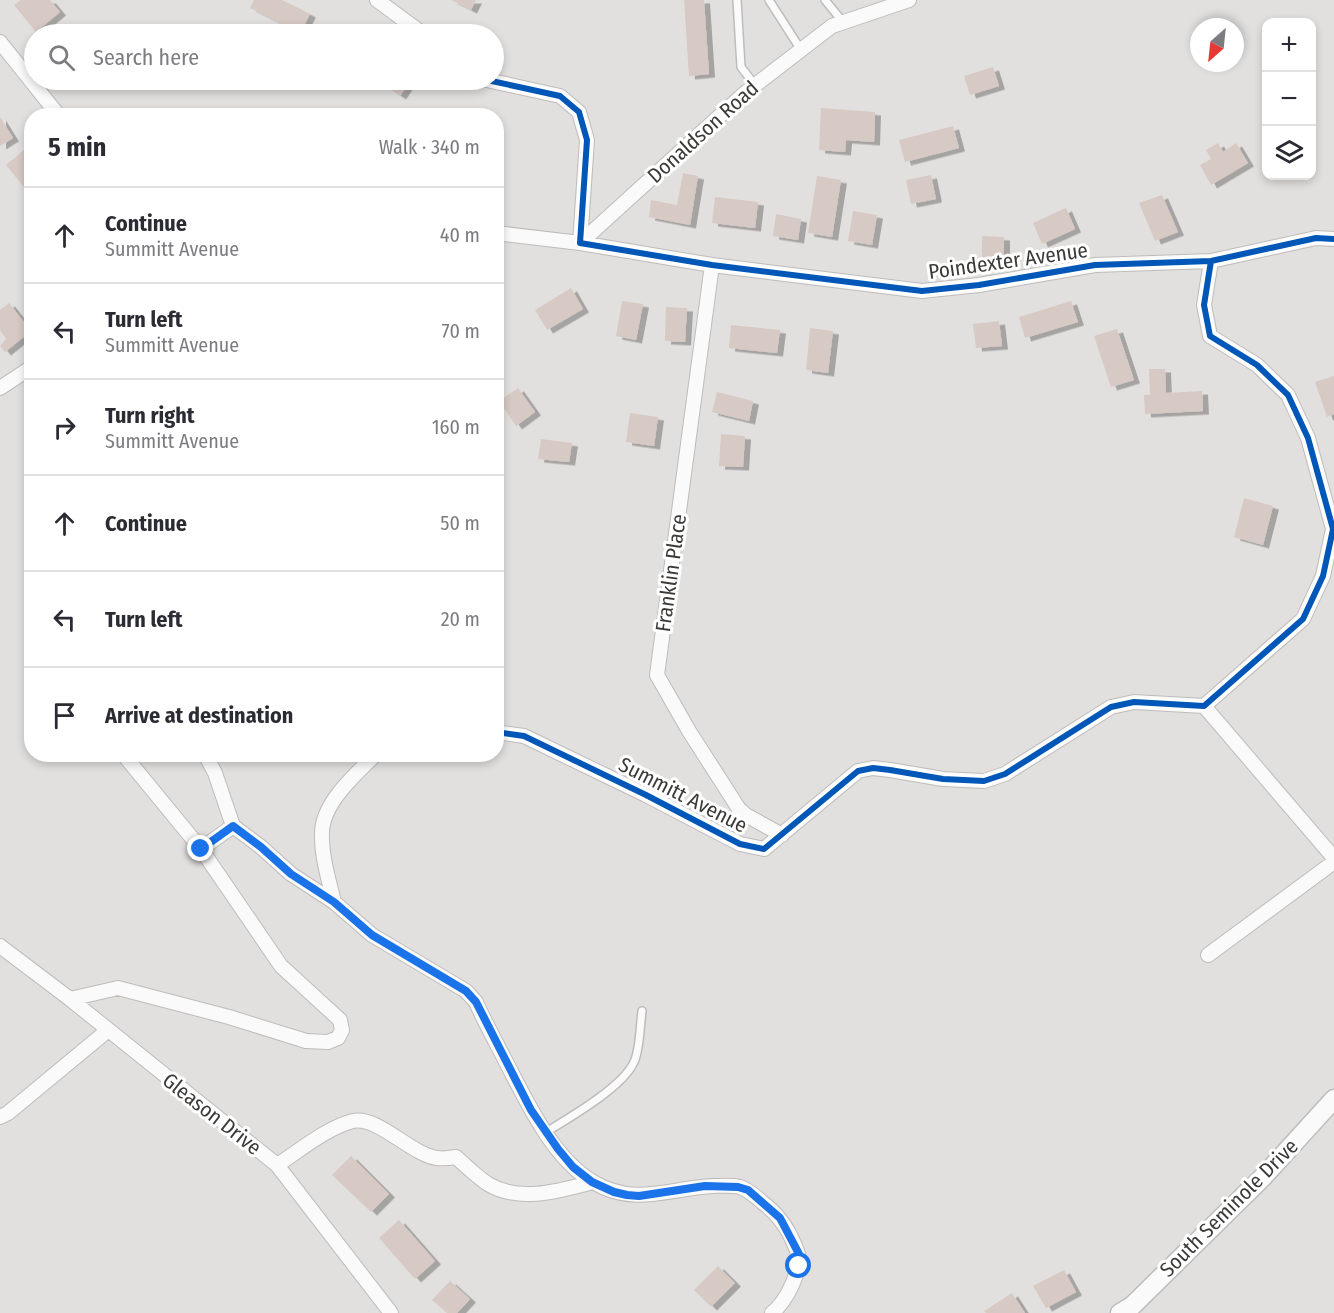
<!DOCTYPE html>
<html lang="en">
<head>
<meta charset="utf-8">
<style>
  body { margin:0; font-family:"Fira Sans Condensed",sans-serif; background:#f7f7f7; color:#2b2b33 }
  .controls { position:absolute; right:18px; top:18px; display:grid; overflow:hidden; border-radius:12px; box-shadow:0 3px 9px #0003 }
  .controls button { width:54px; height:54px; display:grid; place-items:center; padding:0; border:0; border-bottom:2px solid #e1e1e2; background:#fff; color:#2b2b33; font:30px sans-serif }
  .compass { position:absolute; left:1190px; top:18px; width:54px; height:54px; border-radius:50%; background:#fff; box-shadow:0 3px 9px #0003; rotate:207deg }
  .stop { position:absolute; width:18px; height:18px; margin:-14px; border:4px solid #1a73e8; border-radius:50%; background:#fff }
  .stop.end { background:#1a73e8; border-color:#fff; box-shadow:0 2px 6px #0008 }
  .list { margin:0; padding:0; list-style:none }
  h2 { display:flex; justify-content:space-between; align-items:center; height:78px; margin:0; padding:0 24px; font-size:26px }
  h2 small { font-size:20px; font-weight:400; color:#7c7c81 }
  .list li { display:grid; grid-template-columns:39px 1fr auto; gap:18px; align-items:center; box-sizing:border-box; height:96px; padding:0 24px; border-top:2px solid #e1e1e2 }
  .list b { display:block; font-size:22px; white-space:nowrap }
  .list p { margin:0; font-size:20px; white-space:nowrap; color:#7c7c81 }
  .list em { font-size:20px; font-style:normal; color:#7c7c81 }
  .icon { flex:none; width:33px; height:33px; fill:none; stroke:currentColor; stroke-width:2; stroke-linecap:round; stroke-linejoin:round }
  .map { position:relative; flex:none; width:1334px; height:1313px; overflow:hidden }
  .search { position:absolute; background:#fff; box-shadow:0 3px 9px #0003; left:24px; top:24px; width:480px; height:66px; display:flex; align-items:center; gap:15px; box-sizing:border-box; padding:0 21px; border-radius:33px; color:#7c7c81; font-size:22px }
  .panel { position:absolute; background:#fff; box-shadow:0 3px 9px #0003; left:24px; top:108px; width:480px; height:654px; border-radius:24px }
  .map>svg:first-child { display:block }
  .building { fill:#d7c9c4; filter:url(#shadow) }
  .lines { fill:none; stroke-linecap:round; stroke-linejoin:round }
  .service-casing { stroke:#bebcbb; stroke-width:10 }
  .minor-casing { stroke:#bebcbb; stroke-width:16 }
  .tertiary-casing { stroke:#bebcbb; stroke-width:21 }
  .service { stroke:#fbfafa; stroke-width:7 }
  .minor { stroke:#fbfafa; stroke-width:14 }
  .tertiary { stroke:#fbfafa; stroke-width:18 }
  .cycleway-casing { stroke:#fff; stroke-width:10 }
  .cycleway { stroke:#0057b8; stroke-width:6 }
  .route { stroke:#1a73e8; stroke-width:8 }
  .labels { text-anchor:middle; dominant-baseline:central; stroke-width:6; stroke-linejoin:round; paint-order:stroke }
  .street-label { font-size:21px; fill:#3b3a38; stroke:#fff }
</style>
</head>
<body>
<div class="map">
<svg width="1334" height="1313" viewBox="0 0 1334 1313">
  <defs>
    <filter id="shadow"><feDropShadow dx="6" dy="3.5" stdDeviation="0" flood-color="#0004"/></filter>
  </defs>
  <rect width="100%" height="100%" fill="#e2e0de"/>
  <path class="building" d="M21 0H50L60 12 36 32 14 5Z
    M254 0H282L310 14 300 33 250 8Z
    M451 0H476L471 10Z
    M684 0H704L709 74 689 76Z
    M993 67 999 86 970 95 964 76Z
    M378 80H411L400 96Z
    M821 108 875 112 874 142 846 140 845 152 819 150Z
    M0 117 13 138 0 146Z
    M953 126 959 148 905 162 899 140Z
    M1218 143 1223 152 1236 143 1248 163 1211 185 1200 165 1211 159 1206 150Z
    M24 150 32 159V188L27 191 6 165Z
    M683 173 698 176 690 225 649 217 651 200 677 205Z
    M931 175 936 199 911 204 906 180Z
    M817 176 841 180 832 237 808 233Z
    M1162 195 1178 232 1155 241 1139 203Z
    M715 197 758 202 755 228 712 223Z
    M1066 208 1075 229 1042 244 1033 223Z
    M853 211 877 215 872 245 848 241Z
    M776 214 801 219 798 240 773 236Z
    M982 236 1004 237V263H982Z
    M571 288 583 309 547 330 535 310Z
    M622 301 643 304 636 340 616 336Z
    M1071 301 1078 322 1025 338 1019 317Z
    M9 303 31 331 5 352 0 346 6 339 0 330V310Z
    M666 307 687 308 685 342 665 341Z
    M999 321 1002 346 976 348 973 324Z
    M731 325 780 330 777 353 729 348Z
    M810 328 833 331 828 373 806 370Z
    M1117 329 1134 380 1111 387 1094 336Z
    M1149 369H1165L1166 393 1202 391 1203 411 1145 414 1144 395H1150Z
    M1334 376V414L1327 417 1315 382Z
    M518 388 535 412 516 426 499 401Z
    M717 392 753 401 749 421 712 412Z
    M630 413 658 417 654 446 626 442Z
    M721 434 745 436 743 467 719 466Z
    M541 439 572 443 569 462 538 459Z
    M1244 498 1273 506 1263 545 1234 537Z
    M351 1156 389 1194 371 1212 332 1175Z
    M399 1220 435 1261 415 1279 379 1238Z
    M718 1266 735 1283 711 1307 694 1290Z
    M1064 1270 1076 1292 1046 1308 1033 1286Z
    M450 1281 470 1299 457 1313H447L432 1300Z
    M1012 1293 1025 1313H986L984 1311Z"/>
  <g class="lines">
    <g class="service-casing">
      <path id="service" d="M737 0 741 67 755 85
        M769 0 801 50
        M825 0 843 22
        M546 1132C569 1118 623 1087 634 1062 640 1050 640 1025 642 1011"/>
    </g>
    <g class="minor-casing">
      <path id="minor" d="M377 0 423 34
        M0 42 59 116
        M487 80 560 96 579 112 587 140 580 243 712 265 922 291 979 285 1095 265 1211 261 1316 238 1334 239
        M496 233 580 243 745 93 832 26 909 0
        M712 265 657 675 689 731 739 809 746 815 782 835
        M0 388 32 367
        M1204 706 1334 858
        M496 732 524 736 646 795 740 844 764 849 858 771 873 768 890 770 943 779 984 781 1005 774 1111 707 1134 702 1204 706 1303 619 1323 576 1333 529 1308 438 1288 395 1257 365 1210 336 1204 305 1211 261
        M205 754 215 773 233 826
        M201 849 233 826 261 847 291 874 334 902 372 935 466 991 476 1002C484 1021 495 1040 504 1058 526 1100 552 1158 593 1182 635 1207 669 1188 713 1186 722 1186 731 1185 740 1187 749 1190 755 1196 762 1202 774 1211 782 1220 789 1233 795 1246 802 1256 797 1271 793 1286 784 1303 772 1313
        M334 902C329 880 321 856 322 833 322 803 356 774 376 754
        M0 946 70 999 277 1165 391 1313
        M1208 955 1334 862
        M70 999 118 988 229 1017 306 1041 328 1042 338 1038 342 1030 340 1020 281 966 201 849 123 754
        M0 1117 8 1113 107 1031
        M277 1165C299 1151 328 1127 353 1121 378 1116 412 1155 437 1158 443 1159 450 1158 456 1157 466 1166 477 1177 488 1184 520 1203 559 1191 593 1182"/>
    </g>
    <g class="tertiary-casing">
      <path id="tertiary" d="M1120 1313 1132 1306 1264 1176 1334 1099"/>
    </g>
    <use href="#service" class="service"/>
    <use href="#minor" class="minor"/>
    <use href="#tertiary" class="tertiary"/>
    <g class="cycleway-casing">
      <path id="cycleway" d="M487 80 560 96 579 112 587 140 580 243 712 265 922 291 979 285 1095 265 1211 261 1316 238 1334 239
        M496 732 524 736 646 795 740 844 764 849 858 771 873 768 890 770 943 779 984 781 1005 774 1111 707 1134 702 1204 706 1303 619 1323 576 1333 529 1308 438 1288 395 1257 365 1210 336 1204 305 1211 261"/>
    </g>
    <use href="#cycleway" class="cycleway"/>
  </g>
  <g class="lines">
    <path class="route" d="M201 849 233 826 261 847 291 874 334 902 372 935 466 991 476 1002 531 1110 558 1149 573 1167 592 1182 614 1192 627 1195 639 1196 705 1186 738 1187 748 1190 780 1218 799 1254V1266"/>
  </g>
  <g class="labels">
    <g class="street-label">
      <text transform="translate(703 132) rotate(-42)">Donaldson Road</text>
      <text transform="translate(1008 261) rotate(-8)">Poindexter Avenue</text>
      <text transform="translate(671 573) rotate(-82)">Franklin Place</text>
      <text transform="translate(683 795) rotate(27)">Summitt Avenue</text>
      <text transform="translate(212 1114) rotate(38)">Gleason Drive</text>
      <text transform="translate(1229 1208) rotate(-45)">South Seminole Drive</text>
    </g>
  </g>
</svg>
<div class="controls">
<button>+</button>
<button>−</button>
<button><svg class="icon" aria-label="layers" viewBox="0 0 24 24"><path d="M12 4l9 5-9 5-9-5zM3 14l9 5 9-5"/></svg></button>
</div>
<svg class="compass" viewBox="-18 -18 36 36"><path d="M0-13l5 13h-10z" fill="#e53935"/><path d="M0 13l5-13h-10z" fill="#7c7c81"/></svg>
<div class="stop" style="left:799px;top:1266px"></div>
<div class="stop end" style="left:201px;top:849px"></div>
<div class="search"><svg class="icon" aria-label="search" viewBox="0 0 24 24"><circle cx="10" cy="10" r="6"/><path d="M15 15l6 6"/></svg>Search here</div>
<section class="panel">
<h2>5 min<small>Walk · 340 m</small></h2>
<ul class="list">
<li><svg class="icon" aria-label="ahead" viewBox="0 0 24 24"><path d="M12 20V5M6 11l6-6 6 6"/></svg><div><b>Continue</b><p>Summitt Avenue</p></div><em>40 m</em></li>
<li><svg class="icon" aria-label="left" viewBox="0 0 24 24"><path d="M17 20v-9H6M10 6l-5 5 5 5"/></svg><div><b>Turn left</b><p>Summitt Avenue</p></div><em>70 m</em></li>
<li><svg class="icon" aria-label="right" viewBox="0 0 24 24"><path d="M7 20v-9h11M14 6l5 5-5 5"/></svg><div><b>Turn right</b><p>Summitt Avenue</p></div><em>160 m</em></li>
<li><svg class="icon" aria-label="ahead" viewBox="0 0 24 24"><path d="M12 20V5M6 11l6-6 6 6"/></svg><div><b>Continue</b></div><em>50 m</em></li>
<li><svg class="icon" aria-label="left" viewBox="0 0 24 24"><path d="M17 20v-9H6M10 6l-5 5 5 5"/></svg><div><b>Turn left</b></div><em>20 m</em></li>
<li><svg class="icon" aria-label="arrive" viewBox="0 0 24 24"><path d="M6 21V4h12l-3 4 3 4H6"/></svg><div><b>Arrive at destination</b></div></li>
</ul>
</section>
</div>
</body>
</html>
